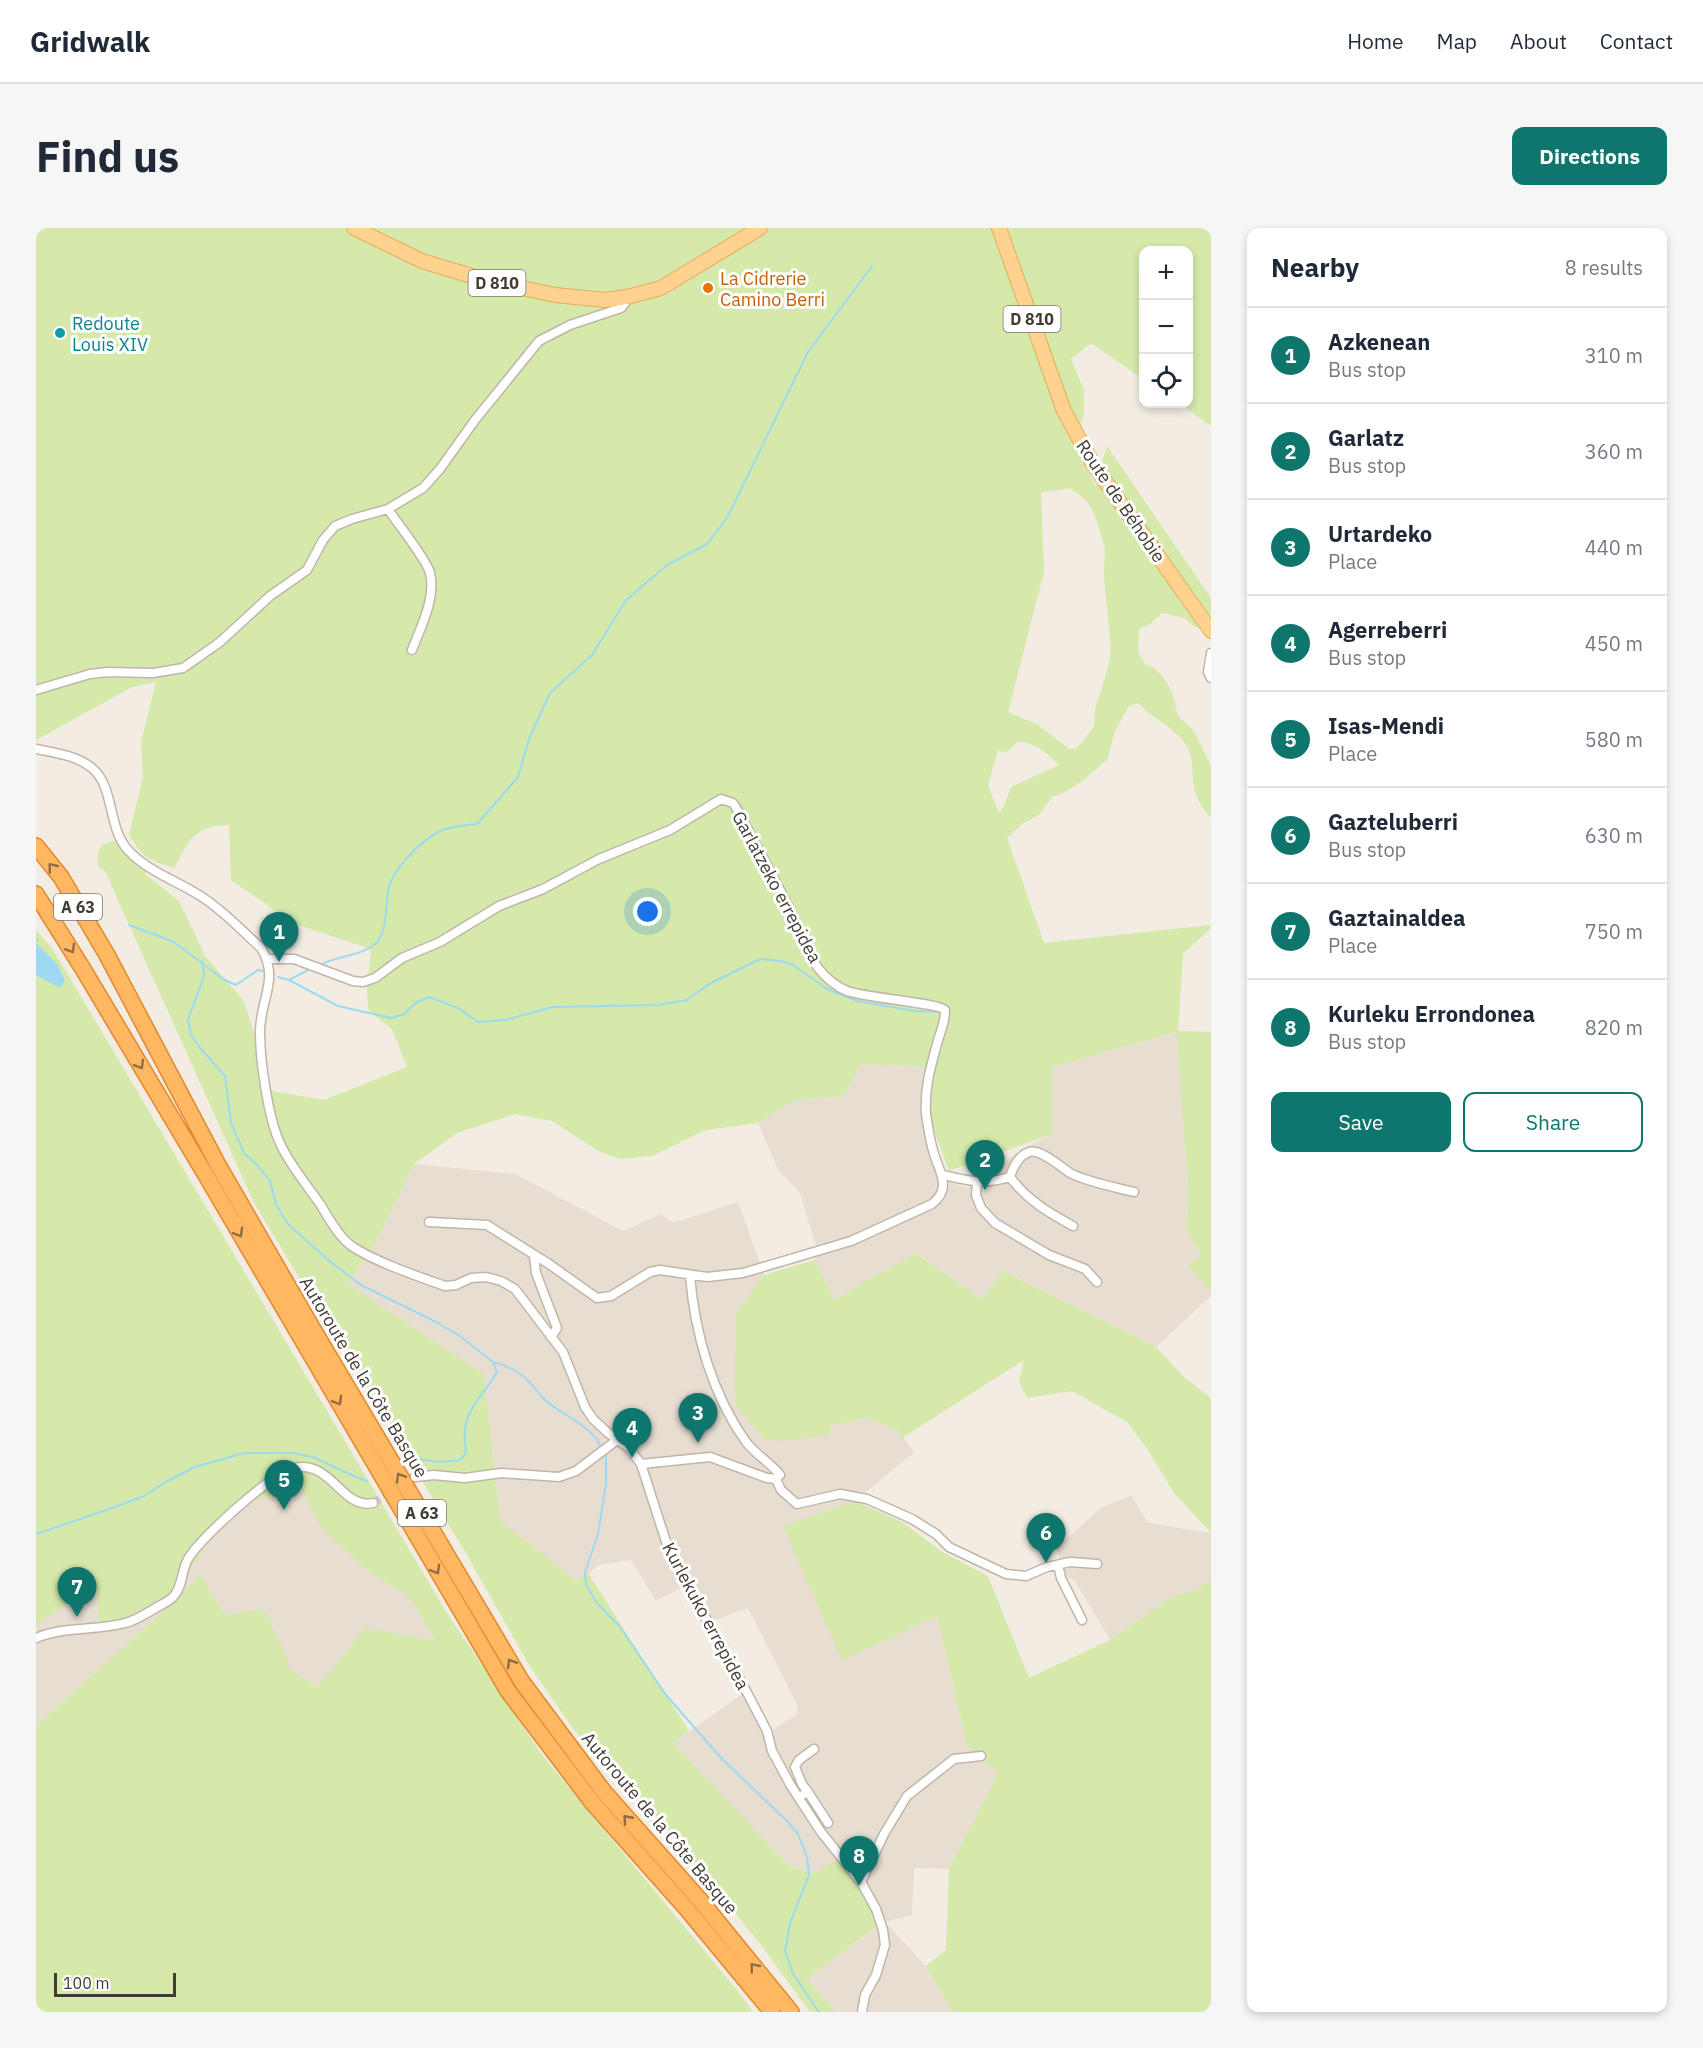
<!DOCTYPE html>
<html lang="en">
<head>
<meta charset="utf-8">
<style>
  body { margin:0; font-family:"IBM Plex Sans",sans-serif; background:#f6f6f7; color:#1f2937 }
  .controls { position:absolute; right:18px; top:18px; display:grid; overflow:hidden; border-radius:12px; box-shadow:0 3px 9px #0003 }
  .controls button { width:54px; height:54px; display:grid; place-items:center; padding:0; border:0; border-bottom:2px solid #e0e1e3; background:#fff; color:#1f2937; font:30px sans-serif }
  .scale { position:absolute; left:18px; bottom:15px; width:122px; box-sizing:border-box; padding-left:6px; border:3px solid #443c33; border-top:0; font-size:16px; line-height:21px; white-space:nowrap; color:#443c33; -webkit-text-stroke:4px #fff; paint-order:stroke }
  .you { position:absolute; left:612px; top:684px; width:21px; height:21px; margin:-15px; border:4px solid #fff; border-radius:50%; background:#1a73e8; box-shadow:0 0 0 9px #1a73e833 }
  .badge { display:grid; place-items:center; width:39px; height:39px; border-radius:50%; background:#0f766e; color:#fff; font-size:20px; font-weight:700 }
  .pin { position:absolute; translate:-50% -50px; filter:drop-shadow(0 2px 3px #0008) }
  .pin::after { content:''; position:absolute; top:32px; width:21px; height:18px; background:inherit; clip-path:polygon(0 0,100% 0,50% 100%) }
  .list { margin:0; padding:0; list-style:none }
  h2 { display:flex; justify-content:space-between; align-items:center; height:78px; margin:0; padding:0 24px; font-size:26px }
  h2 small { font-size:20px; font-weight:400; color:#747a83 }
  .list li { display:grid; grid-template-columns:39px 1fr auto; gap:18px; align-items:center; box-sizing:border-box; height:96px; padding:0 24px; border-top:2px solid #e0e1e3 }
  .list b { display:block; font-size:22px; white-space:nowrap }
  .list p { margin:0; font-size:20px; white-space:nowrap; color:#747a83 }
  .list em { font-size:20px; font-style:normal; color:#747a83 }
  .actions { display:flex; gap:12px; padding:18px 24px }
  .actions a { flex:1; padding:14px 0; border:2px solid #0f766e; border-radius:12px; text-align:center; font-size:21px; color:#0f766e }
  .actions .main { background:#0f766e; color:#fff }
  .icon { flex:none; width:33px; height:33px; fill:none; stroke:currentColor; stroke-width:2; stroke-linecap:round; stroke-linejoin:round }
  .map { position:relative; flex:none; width:1175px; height:1784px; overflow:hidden; border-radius:12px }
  header { display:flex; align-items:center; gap:36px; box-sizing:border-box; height:84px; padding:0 30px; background:#fff; border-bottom:2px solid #e0e1e3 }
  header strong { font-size:28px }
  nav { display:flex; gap:33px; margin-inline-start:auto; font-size:21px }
  .intro { display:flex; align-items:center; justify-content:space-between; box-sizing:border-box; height:144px; padding:0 36px }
  h1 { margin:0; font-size:42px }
  .button { padding:15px 27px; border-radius:12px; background:#0f766e; color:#fff; font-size:21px; font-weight:700 }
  main { display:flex; gap:36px; padding:0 36px }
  aside { flex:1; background:#fff; border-radius:12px; box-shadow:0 3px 9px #0003 }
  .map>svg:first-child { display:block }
  .residential { fill:#e7ddd1 }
  .green { fill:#d4e9aa; fill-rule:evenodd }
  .water { fill:#9ddaf2 }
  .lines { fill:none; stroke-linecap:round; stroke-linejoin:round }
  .stream { stroke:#9ddaf2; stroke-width:2 }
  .street-tunnel { stroke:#cfc9c0; stroke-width:8; stroke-dasharray:8 4; stroke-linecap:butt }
  .street-casing { stroke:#c1b5a9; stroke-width:11 }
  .primary-casing { stroke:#e7ac5d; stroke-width:16 }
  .highway-casing { stroke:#e2892e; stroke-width:18 }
  .street { stroke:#fff; stroke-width:8 }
  .primary { stroke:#ffd290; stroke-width:14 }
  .highway { stroke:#ffb762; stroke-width:15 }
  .oneway { stroke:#8f6d46 }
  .food-dot { fill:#e8710a; stroke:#fff; stroke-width:2 }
  .culture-dot { fill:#0f9aa8; stroke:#fff; stroke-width:2 }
  .labels { text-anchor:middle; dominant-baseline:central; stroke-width:6; stroke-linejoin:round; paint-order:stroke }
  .shield { fill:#fff; stroke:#7c7670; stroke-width:1.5 }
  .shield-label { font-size:16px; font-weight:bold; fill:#443c33 }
  .food-label { font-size:18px; fill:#c56008; stroke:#fff; text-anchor:start }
  .culture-label { font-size:18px; fill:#0d838f; stroke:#fff; text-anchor:start }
  .street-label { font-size:18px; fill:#443c33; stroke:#fff }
</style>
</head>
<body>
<header>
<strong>Gridwalk</strong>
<nav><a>Home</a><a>Map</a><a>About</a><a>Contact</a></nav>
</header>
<div class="intro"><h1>Find us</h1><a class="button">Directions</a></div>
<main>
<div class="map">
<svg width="1175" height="1784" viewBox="0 0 1175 1784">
  <rect width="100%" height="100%" fill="#f2ece3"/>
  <path class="residential" d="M1142 804 1153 973 1149 997 1165 1028 1152 1037 1175 1063V1068L1120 1119 968 1043 946 1072 881 1025 798 1072 779 1032 780 1018 764 965 743 943 722 895 761 871 807 869 825 836 893 839 885 867 892 927 901 947 903 961 899 969 896 984 907 971 909 958 914 955 932 960 937 946 963 941 974 929 1015 906 1016 839Z
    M378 936 479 946 587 1003 625 986 637 995 702 974 728 1047 700 1086 793 1206 794 1197 831 1190 862 1202 878 1224 819 1273 748 1298 901 1388 931 1517 962 1545 913 1641 878 1640 876 1687 849 1694 890 1738 917 1784H800L771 1751 848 1694 780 1645 754 1639 637 1515 708 1465 736 1503 761 1486V1476L712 1380 669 1396 646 1359 620 1373 595 1332 563 1337 540 1354 464 1292 448 1146 312 1056 341 1012Z
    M264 1258 283 1297 331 1343 365 1363 376 1373 401 1414 329 1400 283 1459 249 1439 189 1387 164 1347 142 1370 0 1498V1397L61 1356 143 1343 167 1317 211 1276Z
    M1095 1267 1112 1295 1175 1305V1352L1159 1362 1135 1369 1074 1412 1039 1353 1029 1347 1020 1320 1065 1280Z"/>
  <path class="green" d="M0 0H1175V198L1144 176H1152V22H1108L1107 151 1055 115 1035 131 1048 162V184L1039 218 1059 257 1071 218 1175 370V405L1157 398 1148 390 1126 385 1114 396 1103 401 1102 424 1109 436 1119 440 1127 449 1136 464 1142 488 1157 502 1175 537V590C1169 584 1163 574 1160 566 1154 549 1160 531 1149 515 1136 498 1116 490 1102 475L1092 479 1079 503 1071 532 1045 554 1029 564 1016 569 1003 587 986 596 971 610 1008 715 1175 697V700L1147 726 1142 803 1175 804V1063L1152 1037 1165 1028 1149 997 1153 973 1141 804 1016 839V906L913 943 893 889V839L825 836 807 869 761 871 722 895 670 902 616 928 584 931 564 924 516 893 479 886 421 905 378 936 341 1012 312 1056 448 1146 464 1292 540 1353 552 1345 653 1503 637 1515 754 1639 780 1645 800 1632 848 1693 771 1751 800 1784H774L722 1713 611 1577H602L536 1499 493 1437 431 1327 218 975 69 643 62 639C60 624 63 615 78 613L102 639 110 643 109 646 143 673 169 728 208 773 236 863 288 872 371 839 356 801 332 782 331 761 335 721 259 696 195 652 193 597C157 598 153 613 138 640 113 632 107 630 93 607L107 548 105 514 120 454 96 459 0 512ZM1034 260 1051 273 1058 285 1069 319 1068 348 1075 419 1073 436 1059 482 1058 499 1041 520 1033 521 1001 496 972 484 1008 344 1005 265ZM981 514C998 513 1011 525 1023 537L975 559 968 578 963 585 952 558 962 521 967 525 973 522Z
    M0 702 16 720 411 1385 506 1527 700 1761 717 1784H0V1498L142 1370 164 1346 189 1387 228 1381 253 1434 250 1439 282 1459 329 1400 400 1413 376 1373 365 1363 331 1343 283 1297 264 1258 211 1276 167 1317 163 1332 143 1343 136 1364 86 1392 63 1397 60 1357 0 1397Z
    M880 1025 946 1072 967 1043 1120 1119 1148 1149 1175 1170V1305L1138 1265 1112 1222 1091 1194 1036 1163 991 1170 983 1153 988 1132 866 1210 862 1202 831 1190 794 1197V1206L748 1213 728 1211 699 1176 700 1085 728 1047 779 1032 798 1072Z
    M819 1273 866 1294 908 1325 952 1348 993 1450 1074 1412 1135 1369 1159 1362 1175 1352V1784H917L890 1738 910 1722 913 1641 962 1545 931 1517 901 1388 806 1432 747 1298Z"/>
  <path class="water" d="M0 715 22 737 29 753 24 760 0 747Z"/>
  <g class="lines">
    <path class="stream" d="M93 697 138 714 187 751 200 757 222 742 227 743
      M0 712H2
      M166 733 168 748 152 792 155 807 164 820 189 848 195 895 208 925 222 938 234 953 240 976 251 995 291 1031 325 1057 400 1094 424 1108 457 1134 461 1144C441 1178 424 1181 430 1225L424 1232 402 1234 383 1231 374 1235
      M288 735C304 728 326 727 339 716 351 706 350 678 352 663 355 642 389 608 409 601 419 598 431 597 441 596L482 549 493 511 514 465 556 427 590 372 631 337 671 316 691 290 772 124 836 38
      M242 749 253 752 272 742
      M253 752 302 778 355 790 368 786 381 774 393 769 422 780 442 794 469 792 517 779 622 777 651 772 673 756 724 731 745 733 757 737 791 761 821 773 878 783 900 784
      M457 1134C467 1137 474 1139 483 1145 493 1152 498 1160 506 1169 522 1186 553 1195 564 1217
      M570 1228V1256L562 1306 549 1344 550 1357 561 1375 584 1399 630 1467 686 1531 752 1594 762 1606 771 1629 773 1647 754 1695 749 1723 757 1746 783 1784
      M0 1306 79 1279 108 1268 128 1255 159 1239 208 1225H256L277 1229 322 1250 331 1253"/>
    <path class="street-tunnel" d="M337 1275 358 1262"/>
    <g class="street-casing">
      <path id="street" d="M352 281C361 295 391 332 394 345 400 370 385 399 376 422
        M1175 425 1172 444 1175 450
        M0 462 54 446 72 444 117 445 147 440 184 414 234 368 271 342 287 312 299 298 316 291 352 281 387 260 404 241 439 192 503 113 534 97 585 80 589 75 591 69
        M0 521C19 525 40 527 56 540 79 559 71 599 92 622 112 644 142 653 166 669 188 683 206 703 225 720 244 751 224 771 224 804 224 832 232 890 244 915 253 936 271 957 284 976 293 990 303 1010 317 1019 342 1035 381 1048 409 1058L420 1057 435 1050 450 1049 465 1053 479 1061 527 1124 549 1179 557 1191 572 1205 593 1220 605 1236 634 1326 707 1457 731 1503 736 1523 755 1558 785 1604 825 1654 840 1681 847 1702 849 1717 840 1747 829 1767 826 1784
        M231 731H258L317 753 327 754 339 750 366 730 404 714 463 678 507 661 563 631 634 602 685 571 697 575 702 583C720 617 739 651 756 686 765 704 771 724 782 740 790 750 799 758 811 763 830 770 903 775 909 782 909 791 906 801 903 809 896 834 888 859 890 886 892 899 894 913 898 926 904 945 916 960 896 976L815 1013 707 1045 671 1049 624 1042 614 1044 575 1068 561 1070 513 1036 451 997 393 994
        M907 947C933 953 948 957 974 949 977 939 982 928 993 924 1004 920 1025 939 1034 945 1051 954 1079 959 1098 964
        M974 949C991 972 1013 985 1037 998
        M941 955 940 967 945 980 959 995 1013 1027 1049 1041 1061 1054
        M498 1028 500 1045 521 1100 515 1109
        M654 1048C659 1106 676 1166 710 1214 720 1227 734 1234 744 1247L740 1251
        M605 1236 674 1229 731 1250 740 1251
        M379 1249 398 1247 429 1250 465 1245 523 1249 540 1243 581 1212
        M740 1251 745 1262 761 1276 804 1266 831 1271 876 1291 900 1306 913 1319 970 1346 990 1348 1011 1339 1034 1334 1061 1336
        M1022 1337 1025 1350 1046 1392
        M0 1410C28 1398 60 1403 89 1395 99 1393 109 1386 118 1381 124 1377 132 1374 137 1369 147 1359 145 1343 152 1331 163 1311 236 1245 258 1240 295 1231 306 1282 337 1275
        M772 1564 766 1556 759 1539 763 1532 778 1521
        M768 1566 772 1564 792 1595
        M825 1654 848 1606 871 1568 918 1531 945 1528"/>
    </g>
    <g class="primary-casing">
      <path id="primary" d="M318 0 386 33 449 52 519 67 569 72 591 69 625 60 724 0
        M963 0 1028 183 1057 236 1175 403"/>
    </g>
    <g class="highway-casing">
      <path id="highway" d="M0 618 25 649 71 727 182 937 275 1098 486 1454 568 1564 663 1671 755 1784
        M0 666 47 741 168 944 472 1463 556 1574 650 1680 736 1784"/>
    </g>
    <use href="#street" class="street"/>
    <use href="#primary" class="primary"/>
    <use href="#highway" class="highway"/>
  </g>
  <defs><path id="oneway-chevron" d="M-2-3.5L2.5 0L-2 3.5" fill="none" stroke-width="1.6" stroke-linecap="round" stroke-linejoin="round" transform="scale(1.5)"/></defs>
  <g class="oneway">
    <use href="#oneway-chevron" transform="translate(16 639) rotate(-129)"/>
    <use href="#oneway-chevron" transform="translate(35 721) rotate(59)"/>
    <use href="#oneway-chevron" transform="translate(104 837) rotate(59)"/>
    <use href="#oneway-chevron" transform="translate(203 1005) rotate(60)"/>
    <use href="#oneway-chevron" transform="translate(302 1173) rotate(60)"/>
    <use href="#oneway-chevron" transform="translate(364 1249) rotate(-121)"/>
    <use href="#oneway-chevron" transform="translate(400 1342) rotate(60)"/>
    <use href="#oneway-chevron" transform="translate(475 1435) rotate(-121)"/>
    <use href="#oneway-chevron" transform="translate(591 1591) rotate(-132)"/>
    <use href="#oneway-chevron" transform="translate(718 1739) rotate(-129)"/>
  </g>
  <circle class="food-dot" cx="672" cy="60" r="6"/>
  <circle class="culture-dot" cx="24" cy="105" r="6"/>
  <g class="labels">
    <g class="shield">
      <rect x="432.5" y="42" width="57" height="26" rx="4.5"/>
      <rect x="967.5" y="78" width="57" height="26" rx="4.5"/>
      <rect x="18" y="666" width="48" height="26" rx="4.5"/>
      <rect x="362" y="1272" width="48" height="26" rx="4.5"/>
    </g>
    <g class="shield-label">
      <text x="461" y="55">D 810</text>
      <text x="996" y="91">D 810</text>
      <text x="42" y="679">A 63</text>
      <text x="386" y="1285">A 63</text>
    </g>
    <g class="food-label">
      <text x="684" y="50">La Cidrerie<tspan x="684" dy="21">Camino Berri</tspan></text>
    </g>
    <g class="culture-label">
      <text x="36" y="95">Redoute<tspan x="36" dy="21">Louis XIV</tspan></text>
    </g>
    <g class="street-label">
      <text transform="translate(1085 273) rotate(56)">Route de Béhobie</text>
      <text transform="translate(741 659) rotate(62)">Garlatzeko errepidea</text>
      <text transform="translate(328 1149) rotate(59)">Autoroute de la Côte Basque</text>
      <text transform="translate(670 1388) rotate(62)">Kurlekuko errepidea</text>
      <text transform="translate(624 1595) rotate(50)">Autoroute de la Côte Basque</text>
    </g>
  </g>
</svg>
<div class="controls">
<button>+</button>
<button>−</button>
<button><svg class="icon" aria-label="locate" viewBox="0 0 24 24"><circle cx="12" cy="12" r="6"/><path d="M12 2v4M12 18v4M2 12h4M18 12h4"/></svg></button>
</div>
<div class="scale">100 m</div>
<div class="you"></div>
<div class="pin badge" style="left:243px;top:734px">1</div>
<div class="pin badge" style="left:949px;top:962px">2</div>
<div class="pin badge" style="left:662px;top:1215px">3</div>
<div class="pin badge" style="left:596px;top:1230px">4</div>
<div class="pin badge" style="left:248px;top:1282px">5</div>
<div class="pin badge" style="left:1010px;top:1335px">6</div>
<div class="pin badge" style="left:41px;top:1389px">7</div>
<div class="pin badge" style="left:823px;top:1658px">8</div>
</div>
<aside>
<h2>Nearby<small>8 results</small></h2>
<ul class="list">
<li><span class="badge">1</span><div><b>Azkenean</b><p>Bus stop</p></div><em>310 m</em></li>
<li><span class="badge">2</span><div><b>Garlatz</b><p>Bus stop</p></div><em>360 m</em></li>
<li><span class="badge">3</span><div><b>Urtardeko</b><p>Place</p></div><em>440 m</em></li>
<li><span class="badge">4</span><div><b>Agerreberri</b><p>Bus stop</p></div><em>450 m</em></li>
<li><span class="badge">5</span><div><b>Isas-Mendi</b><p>Place</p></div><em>580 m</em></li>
<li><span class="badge">6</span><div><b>Gazteluberri</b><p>Bus stop</p></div><em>630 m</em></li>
<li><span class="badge">7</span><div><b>Gaztainaldea</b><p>Place</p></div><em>750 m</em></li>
<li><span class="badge">8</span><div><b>Kurleku Errondonea</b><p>Bus stop</p></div><em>820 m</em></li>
</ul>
<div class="actions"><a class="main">Save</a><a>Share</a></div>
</aside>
</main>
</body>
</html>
